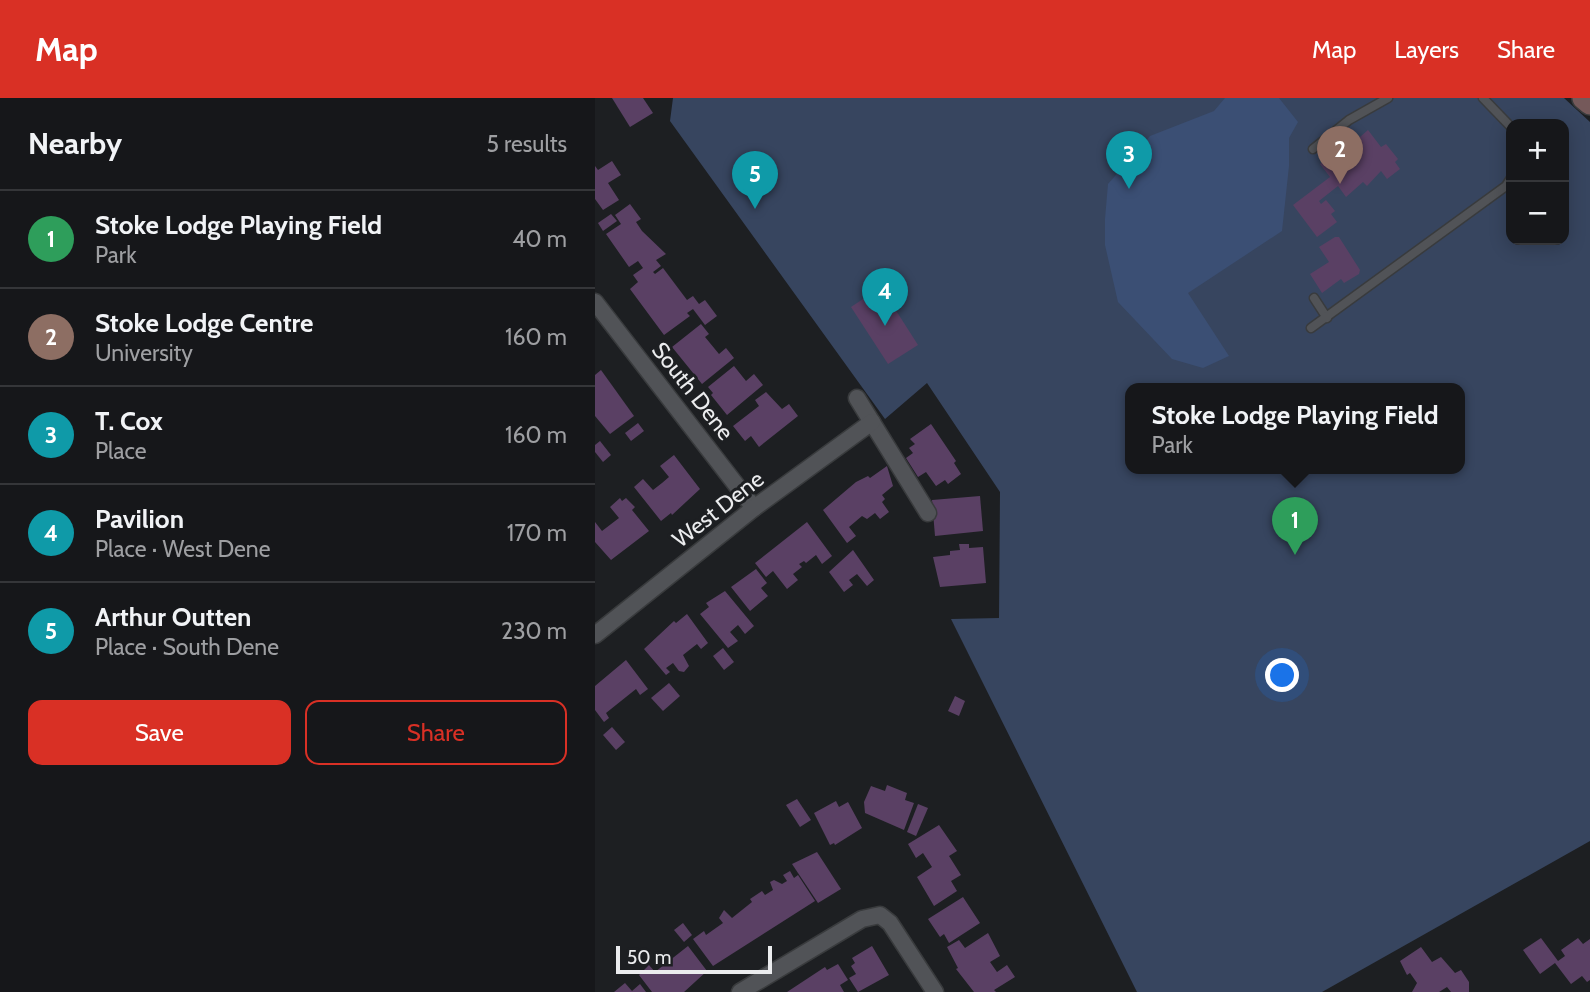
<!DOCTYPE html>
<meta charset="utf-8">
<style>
:root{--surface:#16171a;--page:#232427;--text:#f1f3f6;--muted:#9e9fa2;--line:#353639;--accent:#d93025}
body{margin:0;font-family:Cabin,sans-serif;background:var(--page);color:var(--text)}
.controls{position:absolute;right:21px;top:21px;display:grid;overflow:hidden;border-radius:14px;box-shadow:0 4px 18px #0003}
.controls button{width:63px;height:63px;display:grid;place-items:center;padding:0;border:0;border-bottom:2px solid var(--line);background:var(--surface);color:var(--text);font:35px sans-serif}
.scale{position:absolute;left:21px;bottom:18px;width:156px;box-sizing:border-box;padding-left:7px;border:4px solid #ebecee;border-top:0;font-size:19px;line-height:24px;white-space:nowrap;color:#ebecee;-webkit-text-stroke:5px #1d1f22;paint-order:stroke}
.you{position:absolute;left:688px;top:578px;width:24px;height:24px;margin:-18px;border:5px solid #fff;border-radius:50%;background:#1a73e8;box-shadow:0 0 0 10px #1a73e833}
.badge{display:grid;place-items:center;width:46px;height:46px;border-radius:50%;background:var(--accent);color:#fff;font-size:23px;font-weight:700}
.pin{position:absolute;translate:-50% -58px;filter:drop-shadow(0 2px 4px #0008)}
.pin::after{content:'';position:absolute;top:37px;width:24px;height:21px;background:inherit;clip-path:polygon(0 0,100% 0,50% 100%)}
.popup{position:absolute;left:530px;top:285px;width:340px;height:91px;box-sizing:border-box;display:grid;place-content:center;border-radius:14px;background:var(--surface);filter:drop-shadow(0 2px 5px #0005);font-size:23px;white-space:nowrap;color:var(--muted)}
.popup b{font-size:26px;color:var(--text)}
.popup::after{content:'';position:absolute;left:50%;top:100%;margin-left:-14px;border:14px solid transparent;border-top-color:var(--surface)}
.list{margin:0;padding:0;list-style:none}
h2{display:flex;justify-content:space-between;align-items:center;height:91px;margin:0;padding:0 28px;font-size:30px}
h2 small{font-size:23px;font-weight:400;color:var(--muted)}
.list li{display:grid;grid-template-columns:46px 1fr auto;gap:21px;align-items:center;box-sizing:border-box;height:98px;padding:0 28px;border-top:2px solid var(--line)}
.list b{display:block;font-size:26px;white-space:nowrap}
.list p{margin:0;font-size:23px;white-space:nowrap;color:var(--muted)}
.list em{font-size:23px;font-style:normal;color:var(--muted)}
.actions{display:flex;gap:14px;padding:21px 28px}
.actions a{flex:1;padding:16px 0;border:2px solid var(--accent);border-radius:14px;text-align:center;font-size:24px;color:var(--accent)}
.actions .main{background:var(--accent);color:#fff}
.map{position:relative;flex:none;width:995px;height:894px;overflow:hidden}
header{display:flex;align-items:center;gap:42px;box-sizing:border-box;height:98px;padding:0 35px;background:var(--accent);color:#fff}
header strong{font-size:33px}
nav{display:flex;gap:38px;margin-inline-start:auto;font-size:24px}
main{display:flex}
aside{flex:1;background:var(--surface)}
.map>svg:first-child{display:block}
</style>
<header>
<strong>Map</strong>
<nav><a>Map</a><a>Layers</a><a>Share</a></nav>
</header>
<main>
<aside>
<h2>Nearby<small>5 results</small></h2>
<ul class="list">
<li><span class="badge" style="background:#2e9e5b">1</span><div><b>Stoke Lodge Playing Field</b><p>Park</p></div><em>40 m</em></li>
<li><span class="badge" style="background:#8d6e63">2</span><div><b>Stoke Lodge Centre</b><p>University</p></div><em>160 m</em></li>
<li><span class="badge" style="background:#0f9aa8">3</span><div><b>T. Cox</b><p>Place</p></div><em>160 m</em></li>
<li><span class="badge" style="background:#0f9aa8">4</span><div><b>Pavilion</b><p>Place · West Dene</p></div><em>170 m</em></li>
<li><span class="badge" style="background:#0f9aa8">5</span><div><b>Arthur Outten</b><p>Place · South Dene</p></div><em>230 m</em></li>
</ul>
<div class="actions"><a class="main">Save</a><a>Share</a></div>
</aside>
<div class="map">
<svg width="995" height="894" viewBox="0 0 995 894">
<rect width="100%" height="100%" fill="#1d1f22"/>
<!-- green -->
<path fill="#37455f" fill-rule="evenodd" d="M78 0H969L995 24V743L727 894H542L356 521 404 520 405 394 332 285 290 321 75 23ZM916 26H969V142H916ZM536 291H864V371H536Z"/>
<!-- forest -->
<path fill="#3b4f74" d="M630 0H684L703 24 694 40V68L687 133 593 195 634 258 608 270 577 261 523 204 510 147V121L513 86 555 38 619 13Z"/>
<!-- building -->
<g fill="#5a4064">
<path d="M17 0H48L58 15 35 29Z"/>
<path d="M773 32 786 49 791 46 803 61 800 64 805 71 792 81 786 73 772 88 768 84 751 99 743 88 724 103 726 106 731 102 740 113 736 116 742 124 722 139 698 107 735 79 725 66 739 55 742 59Z"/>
<path d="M17 63 26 77 13 85 24 102 8 112 0 101V68L3 72Z"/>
<path d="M35 106 46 121 41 124 47 133 71 156 61 162 66 168 58 174 60 176 68 170 92 202 98 198 104 206 110 202 122 218 110 227 98 211 92 215 95 218 69 237 35 191 43 184 38 177 48 170 43 163 34 169 11 136 26 126 20 117Z"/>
<path d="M16 116 22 123 8 133 3 125Z"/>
<path d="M740 139H744L765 172 764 176 749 185 746 181 727 195 715 176 734 164 724 149Z"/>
<path d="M286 189 323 247 293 266 256 209Z"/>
<path d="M106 226 114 236 110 239 124 256 131 250 139 260 107 286 77 249Z"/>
<path d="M139 268 151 283 159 276 168 287 132 317 116 297 118 295 113 289Z"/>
<path d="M6 272 39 318 15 336 0 318V277Z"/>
<path d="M171 294 187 311 194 306 203 318 164 349 156 338 150 343 138 328 164 308 160 302Z"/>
<path d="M43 325 49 333 36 343 30 335Z"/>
<path d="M336 326 361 363 359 365 366 376 353 386 350 382 341 388 331 374 323 379 311 360 318 355 314 350 320 346 315 341Z"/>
<path d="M5 343 16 357 8 364 0 354V347Z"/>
<path d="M79 357 105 391 77 417 76 415 66 423 39 389 48 381 58 392 67 385 74 379 65 368Z"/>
<path d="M292 368 298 388 287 397 290 401 287 404 294 414 285 421 280 415 272 421 267 418 254 429 261 438 252 445 228 412 261 384 273 378 275 380Z"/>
<path d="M385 398 388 433 340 438 337 402Z"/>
<path d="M25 400 27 403 31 400 40 409 37 412 54 433 16 462 0 444V424L7 433 24 420 15 409Z"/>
<path d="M212 424 237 458 227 466 221 457 211 465 209 463 204 466 207 469 198 476 203 482 192 491 178 473 171 479 160 465Z"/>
<path d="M364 446H374V450L388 449 391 485 345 489 338 459 355 457V453L365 452Z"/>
<path d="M258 452 279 482 272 488 262 476 254 482 258 487 249 494 234 474Z"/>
<path d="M161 471 172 485 166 490 173 498 155 513 136 489Z"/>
<path d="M130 493 159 528 150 536 143 527 135 534 143 543 133 550 105 516 114 509 111 505Z"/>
<path d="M92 516 113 545 106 551 102 546 88 557 94 568 89 574 84 573 78 565 71 570 75 574 71 577 49 551 79 523 81 525Z"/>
<path d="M128 550 139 564 129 572 118 558Z"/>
<path d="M31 562 53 591 45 597 41 591 11 615 14 620 9 624 0 612V588Z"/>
<path d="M74 585 85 598 68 613 56 600Z"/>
<path d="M360 598 370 603 364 618 353 613Z"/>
<path d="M17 629 30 644 21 652 8 637Z"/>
<path d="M292 687 312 695 310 702 319 705 309 732 270 715 269 704 276 688 290 693Z"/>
<path d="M202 701 216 722 205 729 191 707Z"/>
<path d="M241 703 244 709 253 704 267 730 240 747 239 745 235 747 219 715Z"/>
<path d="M323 706 333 710 321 738 312 734Z"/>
<path d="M344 727 362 753 354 758 366 777 356 783 362 793 339 808 322 779 337 769 328 755 321 760 313 746Z"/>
<path d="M222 754 246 791 223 805 197 766Z"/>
<path d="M195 773 199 780 203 777 220 803 118 868 98 841 109 833 111 837 128 825 124 820 129 812 137 820 157 804 155 801 167 793 170 797 178 792 175 784 179 782 187 786 192 783 188 777Z"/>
<path d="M368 799 385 825 354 845 349 836 345 839 333 821Z"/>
<path d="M88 825 97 837 89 844 79 832Z"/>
<path d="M393 835 405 858 395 864 402 874 412 867 420 879 399 892 401 894H379L361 871 363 870 352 849 364 842 370 850Z"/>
<path d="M946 840 963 863 970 858 966 852 983 840 988 846 995 841V882L992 884 987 878 976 886 960 865 945 876 928 852Z"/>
<path d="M93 848 112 873 89 894H57L44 877 54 867 60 874Z"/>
<path d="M277 848 294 877 263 894 254 880 261 876 256 868 260 865 257 860Z"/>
<path d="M826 849 837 864 846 859 860 875 866 872 874 884V894H856L852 889 844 894H817L822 885 815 875 812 877 805 863Z"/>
<path d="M243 866 253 882 245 887 249 894H192L230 869 232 872Z"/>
<path d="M30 885 37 893 45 886 51 894H19Z"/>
</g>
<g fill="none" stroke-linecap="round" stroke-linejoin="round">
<defs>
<g id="lane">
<path d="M888 0 916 29"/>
<path d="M718 51 754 22 793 0"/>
<path d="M719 200 732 220"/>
<path d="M716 230 911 88 916 80"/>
</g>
<g id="street">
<path d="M0 204 159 410"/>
<path d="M262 300 333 415"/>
<path d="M0 537 159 410 277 324"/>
<path d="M145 894 267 821 285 817 295 825 340 894"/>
</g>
<path id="secondary" d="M989 0 995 5"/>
</defs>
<!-- lane casing -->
<use href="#lane" stroke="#393b3d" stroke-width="11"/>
<!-- street casing -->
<use href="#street" stroke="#393b3d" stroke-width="19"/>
<!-- secondary casing -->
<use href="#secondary" stroke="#393b3d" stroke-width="26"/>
<!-- lane -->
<use href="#lane" stroke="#515357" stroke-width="8"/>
<!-- street -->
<use href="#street" stroke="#515357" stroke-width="16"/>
<!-- secondary -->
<use href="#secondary" stroke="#75595a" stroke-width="23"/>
</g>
<g text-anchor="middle" stroke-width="6" stroke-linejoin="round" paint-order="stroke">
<!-- street labels -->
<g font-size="23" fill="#ebecee" stroke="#1d1f22">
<text transform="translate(98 293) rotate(52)" y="8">South Dene</text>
<text transform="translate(123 411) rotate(-38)" y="8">West Dene</text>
</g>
</g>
</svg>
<div class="controls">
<button>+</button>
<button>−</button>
</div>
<div class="scale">50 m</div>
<div class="you"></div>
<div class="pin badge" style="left:700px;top:457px;background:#2e9e5b">1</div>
<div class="popup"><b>Stoke Lodge Playing Field</b>Park</div>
<div class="pin badge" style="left:745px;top:86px;background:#8d6e63">2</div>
<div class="pin badge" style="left:534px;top:91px;background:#0f9aa8">3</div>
<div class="pin badge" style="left:290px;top:228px;background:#0f9aa8">4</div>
<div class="pin badge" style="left:160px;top:111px;background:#0f9aa8">5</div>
</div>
</main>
